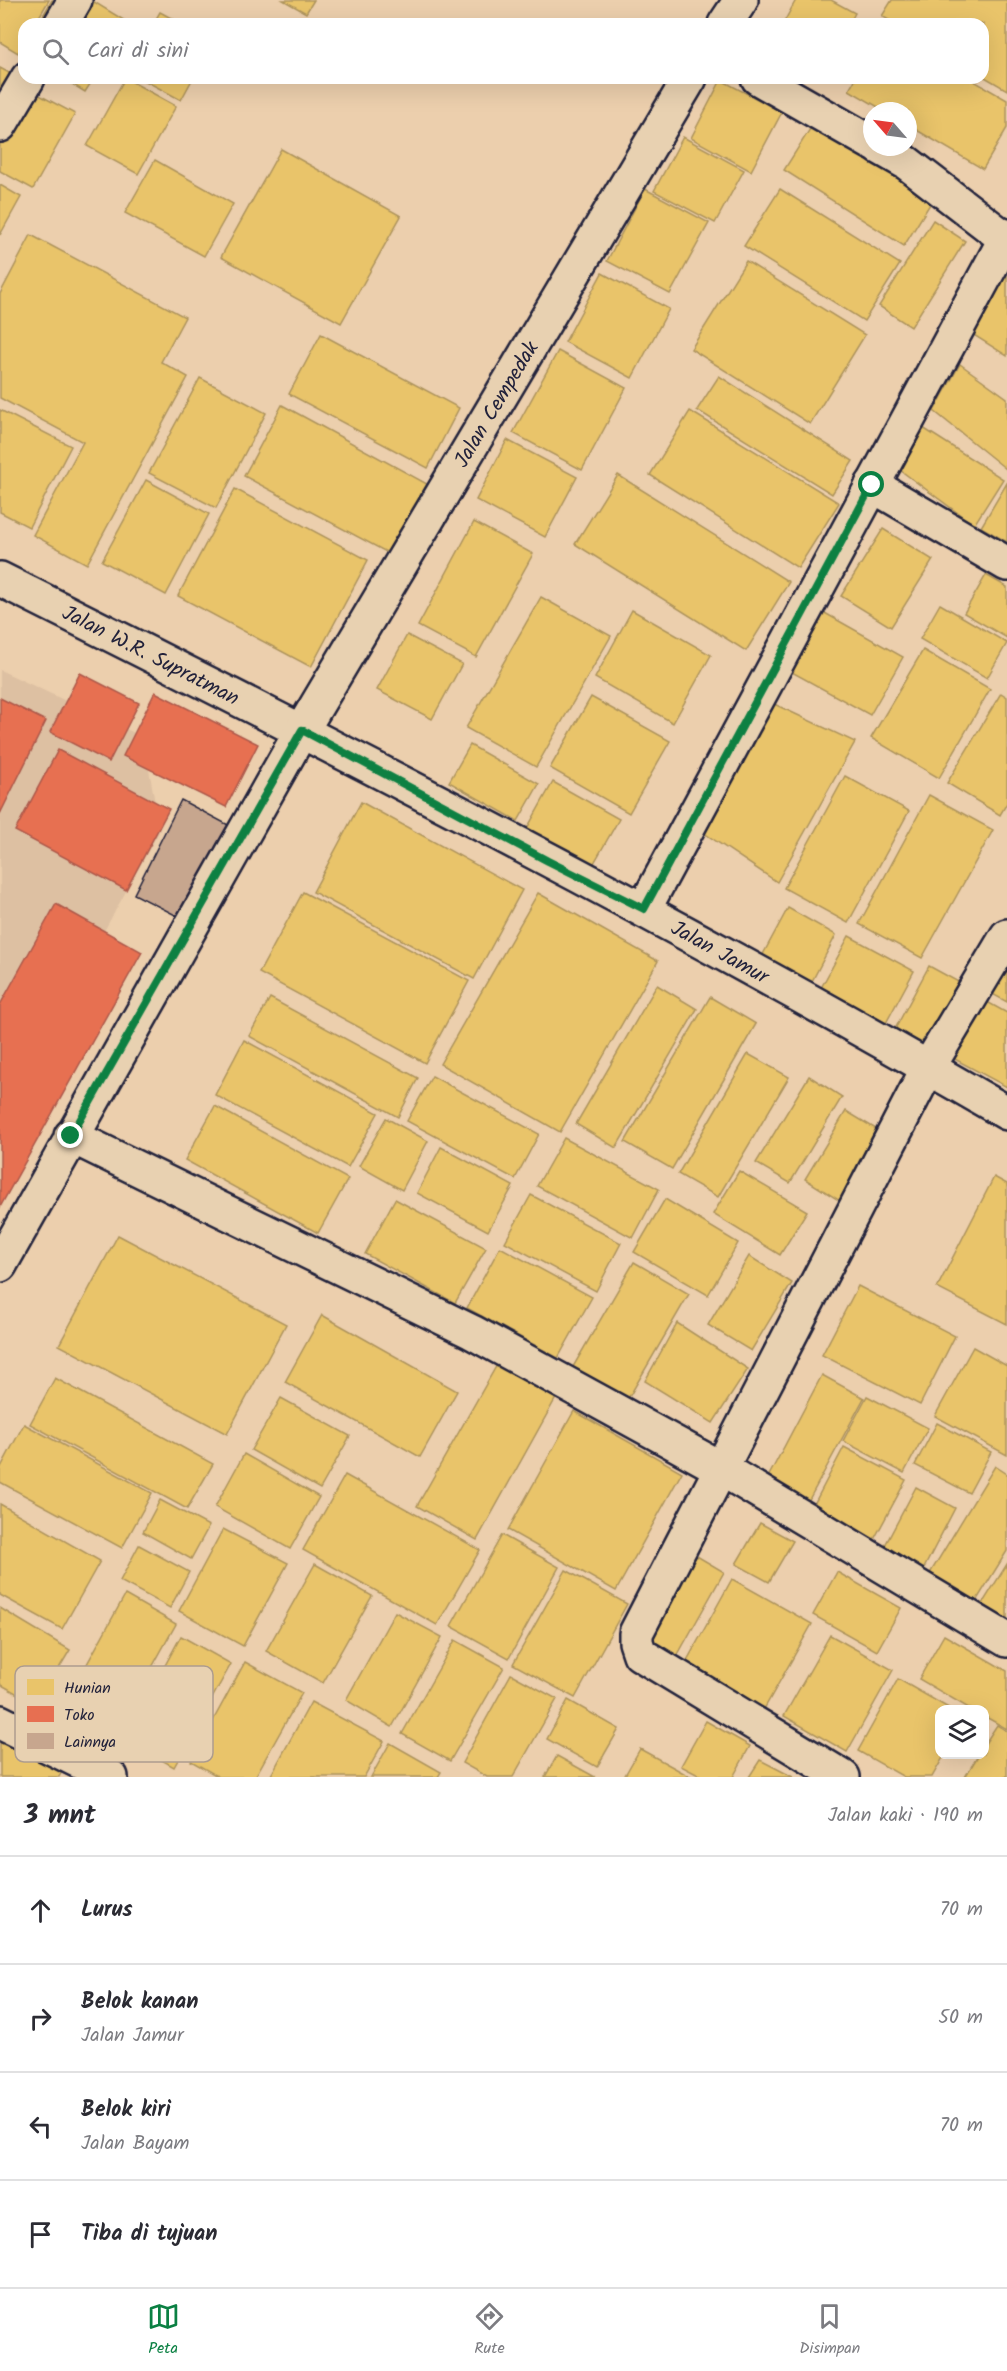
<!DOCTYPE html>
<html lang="id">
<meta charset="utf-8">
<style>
:root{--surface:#fff;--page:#f7f7f7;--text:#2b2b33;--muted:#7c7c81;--line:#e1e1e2;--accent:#0b8043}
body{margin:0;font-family:Kalam,sans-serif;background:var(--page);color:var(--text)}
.controls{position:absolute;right:18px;bottom:18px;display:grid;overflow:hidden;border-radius:12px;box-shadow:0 6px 24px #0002}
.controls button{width:54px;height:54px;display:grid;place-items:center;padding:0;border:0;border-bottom:2px solid var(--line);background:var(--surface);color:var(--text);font:30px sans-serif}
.compass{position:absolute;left:863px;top:102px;width:54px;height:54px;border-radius:50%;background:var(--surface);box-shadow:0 6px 24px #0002;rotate:298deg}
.stop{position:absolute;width:18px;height:18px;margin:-14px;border:4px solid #0b8043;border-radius:50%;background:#fff}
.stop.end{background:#0b8043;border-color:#fff;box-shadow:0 2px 6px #0008}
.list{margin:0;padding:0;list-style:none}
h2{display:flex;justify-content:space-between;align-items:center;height:78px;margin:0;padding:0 24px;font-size:26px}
h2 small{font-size:20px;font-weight:400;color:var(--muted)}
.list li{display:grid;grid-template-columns:39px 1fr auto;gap:18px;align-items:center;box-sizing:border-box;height:108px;padding:0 24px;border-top:2px solid var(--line)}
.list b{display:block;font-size:22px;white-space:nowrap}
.list p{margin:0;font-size:20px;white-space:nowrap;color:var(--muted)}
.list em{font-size:20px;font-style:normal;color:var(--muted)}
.icon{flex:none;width:33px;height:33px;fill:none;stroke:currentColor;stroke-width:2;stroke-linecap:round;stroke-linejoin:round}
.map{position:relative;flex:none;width:1007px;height:1777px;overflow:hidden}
.search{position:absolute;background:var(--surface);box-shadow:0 6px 24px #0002;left:18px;right:18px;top:18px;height:66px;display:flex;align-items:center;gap:15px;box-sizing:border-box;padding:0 21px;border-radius:18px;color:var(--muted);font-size:22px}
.sheet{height:510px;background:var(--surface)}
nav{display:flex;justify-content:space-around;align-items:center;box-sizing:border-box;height:84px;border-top:2px solid var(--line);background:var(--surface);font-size:16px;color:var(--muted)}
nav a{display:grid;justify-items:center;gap:3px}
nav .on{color:var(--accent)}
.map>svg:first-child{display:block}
</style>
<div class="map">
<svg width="1007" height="1777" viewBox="0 0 1007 1777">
<rect width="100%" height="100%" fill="#eccfad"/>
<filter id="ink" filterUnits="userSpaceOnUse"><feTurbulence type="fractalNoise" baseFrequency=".0167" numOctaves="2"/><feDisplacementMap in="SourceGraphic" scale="12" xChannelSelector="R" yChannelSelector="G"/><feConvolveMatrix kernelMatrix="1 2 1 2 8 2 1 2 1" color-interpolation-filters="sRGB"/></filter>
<g filter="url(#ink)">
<!-- built -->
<path fill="#ddc0a2" d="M0 670 143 737 160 830 0 1119Z"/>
<!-- homes -->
<g fill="#e9c46a" stroke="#ad935c" stroke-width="1.5">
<path d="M0 0H49L35 24H24V43L18 53 0 42Z"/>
<path d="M52 0H91L127 22 126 24H38Z"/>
<path d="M283 0H314L306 13Z"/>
<path d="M796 0H831L855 13 849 24H783Z"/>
<path d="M892 0H1007V90L983 76V24H895L882 16Z"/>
<path d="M160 12 182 24H153Z"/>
<path d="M0 68 15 76 0 102Z"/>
<path d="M62 78H94L85 92Z"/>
<path d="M125 78 176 106 138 174 87 146Z"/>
<path d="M140 78H193L181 100Z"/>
<path d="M856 78H969L1007 100V128L983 169 908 125V111H885L849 90Z"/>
<path d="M721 80 782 112 751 171 691 138Z"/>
<path d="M17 83 75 114 33 189 0 171V114Z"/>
<path d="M815 121 935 196 904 246 784 170Z"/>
<path d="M683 137 744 170 715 223 654 191Z"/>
<path d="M281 149 401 216 341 323 221 257Z"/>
<path d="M155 160 233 204 204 256 125 213Z"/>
<path d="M0 185 21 197 0 235Z"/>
<path d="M645 189 709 223 670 294 607 261Z"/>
<path d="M780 189 900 264 864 321 744 246Z"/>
<path d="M933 220 965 241 911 327 879 306Z"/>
<path d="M31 235 185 317 161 362 188 377 87 564 33 535 83 442 0 398V294Z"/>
<path d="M746 261 865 335 810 424 691 349Z"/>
<path d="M1007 272V356L969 332Z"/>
<path d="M602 273 669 309 632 378 565 342Z"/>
<path d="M321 334 459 408 428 468 289 394Z"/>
<path d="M558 351 626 388 582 470 513 433Z"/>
<path d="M960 364 1007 398 1006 469 934 411Z"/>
<path d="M719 376 853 461 832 494 697 410Z"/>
<path d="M200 378 266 413 216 508 149 473Z"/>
<path d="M282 405 427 484 390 554 244 476Z"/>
<path d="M0 410 71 446 29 527 0 512Z"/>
<path d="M690 411 839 503 798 568 650 475Z"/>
<path d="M923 428 1003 479 974 525 900 470Z"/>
<path d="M507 440 577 477 545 537 476 500Z"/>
<path d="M618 475 789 582 746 651 575 544Z"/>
<path d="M146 480 209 514 166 595 102 561Z"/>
<path d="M1007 483V542L981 527Z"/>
<path d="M235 489 368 560 311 667 178 596Z"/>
<path d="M474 522 533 554 476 657 418 626Z"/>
<path d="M883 529 933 560 891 627 841 596Z"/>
<path d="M986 575 1007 587V638L964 613Z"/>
<path d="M541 597 611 636 536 767 466 728Z"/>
<path d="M940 604 1007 643 987 678 920 639Z"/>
<path d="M632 610 711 655 673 723 595 678Z"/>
<path d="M823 612 903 657 870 715 790 671Z"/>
<path d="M407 635 462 664 432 719 377 690Z"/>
<path d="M923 650 990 689 939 778 871 738Z"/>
<path d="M1001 693 1007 697V803L1000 815 947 783Z"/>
<path d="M591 697 670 741 629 813 550 768Z"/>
<path d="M772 703 855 742 777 882 701 831Z"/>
<path d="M470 745 539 784 518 821 449 782Z"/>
<path d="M845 776 909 811 848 923 784 888Z"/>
<path d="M553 782 619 819 590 870 524 834Z"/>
<path d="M929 795 993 830 922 958 859 924Z"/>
<path d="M361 802 522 890 474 979 313 892Z"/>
<path d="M303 892 469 981 425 1063 259 973Z"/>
<path d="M538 893 658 961 560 1132 440 1064Z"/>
<path d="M788 908 836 935 809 987 760 960Z"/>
<path d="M849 936 914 971 886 1023 821 988Z"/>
<path d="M1007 955V1002L987 991Z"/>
<path d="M929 966 964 985 928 1050 894 1031Z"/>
<path d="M657 985 697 1009 616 1148 576 1124Z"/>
<path d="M710 997 756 1024 672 1169 625 1142Z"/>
<path d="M270 998 418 1078 398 1117 249 1036Z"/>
<path d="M980 998 1007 1013V1087L949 1056Z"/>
<path d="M244 1040 378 1113 348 1167 215 1095Z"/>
<path d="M748 1054 789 1077 718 1197 678 1174Z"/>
<path d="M432 1076 539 1134 515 1179 407 1121Z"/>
<path d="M809 1076 842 1097 790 1183 756 1163Z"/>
<path d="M215 1106 348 1179 318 1233 185 1160Z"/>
<path d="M846 1111 881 1132 840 1201 805 1179Z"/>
<path d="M386 1118 428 1141 402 1190 359 1166Z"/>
<path d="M564 1138 659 1189 633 1238 537 1186Z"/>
<path d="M441 1147 513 1186 488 1231 417 1193Z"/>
<path d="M739 1171 807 1211 780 1255 713 1214Z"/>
<path d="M994 1177 1007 1184V1324L937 1288Z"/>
<path d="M531 1195 621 1243 596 1291 505 1242Z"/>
<path d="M395 1199 486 1248 455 1303 365 1254Z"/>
<path d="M665 1199 738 1243 708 1295 634 1252Z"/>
<path d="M118 1235 286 1324 227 1434 59 1345Z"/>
<path d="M500 1247 592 1297 558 1358 467 1308Z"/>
<path d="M749 1256 792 1283 751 1351 708 1325Z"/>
<path d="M634 1262 689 1294 625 1404 570 1372Z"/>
<path d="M858 1286 955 1336 920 1405 822 1355Z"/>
<path d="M322 1315 457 1391 420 1457 285 1382Z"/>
<path d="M677 1323 748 1369 713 1423 645 1381Z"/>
<path d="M973 1347 1007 1366V1455L935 1416Z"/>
<path d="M498 1363 557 1396 477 1540 417 1506Z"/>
<path d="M822 1375 864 1398 805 1507 764 1485Z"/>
<path d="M55 1378 213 1464 187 1509 30 1424Z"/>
<path d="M867 1396 928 1428 904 1473 843 1441Z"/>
<path d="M281 1398 350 1436 320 1489 251 1450Z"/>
<path d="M574 1411 682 1472 616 1591 508 1530Z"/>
<path d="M937 1423 991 1452 969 1493 915 1465Z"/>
<path d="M24 1424 152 1493 122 1548 0 1482V1469Z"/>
<path d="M844 1447 906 1480 871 1545 810 1512Z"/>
<path d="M244 1454 319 1497 290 1549 215 1507Z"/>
<path d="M995 1466 1007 1474V1551L975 1603 929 1575Z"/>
<path d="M345 1475 480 1550 437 1625 303 1550Z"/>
<path d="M916 1487 955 1508 922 1572 882 1551Z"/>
<path d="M160 1500 209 1526 191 1559 143 1532Z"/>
<path d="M0 1504 100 1561 62 1629 0 1595Z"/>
<path d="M760 1523 793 1541 769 1582 736 1564Z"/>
<path d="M223 1529 288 1563 243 1646 179 1611Z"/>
<path d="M502 1535 559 1567 509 1658 451 1626Z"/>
<path d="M139 1545 189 1572 170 1608 120 1581Z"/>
<path d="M690 1552 724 1572 677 1656 643 1636Z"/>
<path d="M315 1564 372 1596 323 1683 266 1651Z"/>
<path d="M1007 1564V1627L979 1609Z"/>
<path d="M566 1570 627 1604 575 1698 513 1664Z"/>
<path d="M837 1572 901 1608 877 1651 813 1615Z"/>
<path d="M732 1579 812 1624 763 1711 684 1666Z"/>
<path d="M125 1595 176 1624 116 1732 65 1704Z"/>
<path d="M0 1608 70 1650 37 1705 0 1684Z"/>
<path d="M395 1612 442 1637 392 1727 346 1700Z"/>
<path d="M830 1635 893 1670 847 1752 784 1716Z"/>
<path d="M944 1635 1007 1671V1729L984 1716V1710H972L919 1679Z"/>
<path d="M181 1636 231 1664 174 1767 125 1739Z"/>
<path d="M455 1640 504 1667 450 1761 402 1734Z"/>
<path d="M245 1662 302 1693 255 1777H219L191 1761Z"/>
<path d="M511 1674 557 1699 513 1777H487L462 1763Z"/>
<path d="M898 1679 952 1710H940V1754H945L932 1777H904L858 1751Z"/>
<path d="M568 1700 619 1729 597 1767 547 1739Z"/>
<path d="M311 1702 384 1741 364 1777H270Z"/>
<path d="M706 1721 750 1746 733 1777H702L681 1766Z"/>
<path d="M0 1724 66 1764 59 1777H0Z"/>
<path d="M997 1725 1007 1731V1777H965L979 1754H984V1745Z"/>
<path d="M390 1743 441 1772 438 1777H371Z"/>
<path d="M640 1749 691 1777H624Z"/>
<path d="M557 1756 595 1777H545Z"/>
<path d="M760 1760 793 1777H749Z"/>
</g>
<!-- shops -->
<g fill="#e76f51" stroke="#ac584a" stroke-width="1.5">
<path d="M80 673 139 703 109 762 50 732Z"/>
<path d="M155 692 258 744 226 807 123 756Z"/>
<path d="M0 698 46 721 0 814Z"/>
<path d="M58 750 169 809 126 890 15 831Z"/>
<path d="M56 904 142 952 0 1207V1005Z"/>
</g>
<!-- building -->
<path fill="#c7a68e" stroke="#22223b" stroke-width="1.5" d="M181 800 234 828 187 921 134 894Z"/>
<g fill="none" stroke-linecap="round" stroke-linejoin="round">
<defs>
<g id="minor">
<path d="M61 24 75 0"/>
<path d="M725 24 741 0"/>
<path d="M758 78 872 143"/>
<path d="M0 125 28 78"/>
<path d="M879 147 907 163 1007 240"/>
<path d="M872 485 1007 564"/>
<path d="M0 579C340 749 678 922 1007 1113"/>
<path d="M644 909 1007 236"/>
<path d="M71 1136 472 1332 720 1468 1007 1640"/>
<path d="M0 1265 302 730 690 78"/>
<path d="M0 1722 111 1777"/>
<path d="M843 1777 640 1654 636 1642V1633L928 1068 1007 936"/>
</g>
</defs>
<!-- minor casing -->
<use href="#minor" stroke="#22223b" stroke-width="38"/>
<!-- minor -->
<use href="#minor" stroke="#e8d1b1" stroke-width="33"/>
</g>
</g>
<g fill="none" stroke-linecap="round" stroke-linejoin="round" filter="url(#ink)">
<!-- route -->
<path stroke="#0b8043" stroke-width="8" d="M71 1136 302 730 548 861 644 909 872 485"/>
</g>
<g text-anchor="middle" stroke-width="6" stroke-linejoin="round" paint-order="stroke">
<!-- street labels -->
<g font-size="21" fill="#22223b" stroke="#e8d1b1">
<text transform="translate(496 404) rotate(-59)" y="7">Jalan Cempedak</text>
<text transform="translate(151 655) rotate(27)" y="7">Jalan W.R. Supratman</text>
<text transform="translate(720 952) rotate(29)" y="7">Jalan Jamur</text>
</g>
</g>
<!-- legend -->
<rect x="15" y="1666" width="198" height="96" rx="9" fill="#e8d1b1" stroke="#ad9c8e" stroke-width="1.5"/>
<rect x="27" y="1679" width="27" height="16" fill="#e9c46a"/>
<rect x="27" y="1706" width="27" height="16" fill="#e76f51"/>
<rect x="27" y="1733" width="27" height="16" fill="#c7a68e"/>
<g font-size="16" fill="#22223b">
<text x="64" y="1693">Hunian</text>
<text x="64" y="1720">Toko</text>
<text x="64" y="1747">Lainnya</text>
</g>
</svg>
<div class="controls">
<button><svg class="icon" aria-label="layers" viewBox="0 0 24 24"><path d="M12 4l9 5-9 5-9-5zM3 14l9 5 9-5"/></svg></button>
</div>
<svg class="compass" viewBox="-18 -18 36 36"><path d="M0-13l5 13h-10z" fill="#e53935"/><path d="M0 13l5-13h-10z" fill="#7c7c81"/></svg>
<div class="stop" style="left:872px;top:485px"></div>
<div class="stop end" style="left:71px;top:1136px"></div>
<div class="search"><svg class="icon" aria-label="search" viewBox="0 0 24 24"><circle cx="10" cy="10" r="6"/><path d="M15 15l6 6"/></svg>Cari di sini</div>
</div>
<section class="sheet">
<h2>3 mnt<small>Jalan kaki · 190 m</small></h2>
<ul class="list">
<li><svg class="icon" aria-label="ahead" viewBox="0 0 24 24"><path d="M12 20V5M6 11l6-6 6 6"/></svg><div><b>Lurus</b></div><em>70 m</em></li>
<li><svg class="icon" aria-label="right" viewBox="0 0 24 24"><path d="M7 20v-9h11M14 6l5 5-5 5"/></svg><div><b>Belok kanan</b><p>Jalan Jamur</p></div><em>50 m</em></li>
<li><svg class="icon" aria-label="left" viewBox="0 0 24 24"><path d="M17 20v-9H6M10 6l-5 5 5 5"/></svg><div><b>Belok kiri</b><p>Jalan Bayam</p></div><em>70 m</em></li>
<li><svg class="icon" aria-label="arrive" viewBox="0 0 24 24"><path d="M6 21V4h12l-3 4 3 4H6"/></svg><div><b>Tiba di tujuan</b></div></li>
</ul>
</section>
<nav>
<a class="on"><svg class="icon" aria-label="map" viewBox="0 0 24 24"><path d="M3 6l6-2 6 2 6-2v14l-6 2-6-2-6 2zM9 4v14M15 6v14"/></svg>Peta</a>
<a><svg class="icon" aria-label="directions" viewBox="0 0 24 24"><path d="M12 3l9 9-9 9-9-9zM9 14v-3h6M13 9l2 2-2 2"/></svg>Rute</a>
<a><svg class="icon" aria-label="saved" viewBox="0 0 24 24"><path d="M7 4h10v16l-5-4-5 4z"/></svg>Disimpan</a>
</nav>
